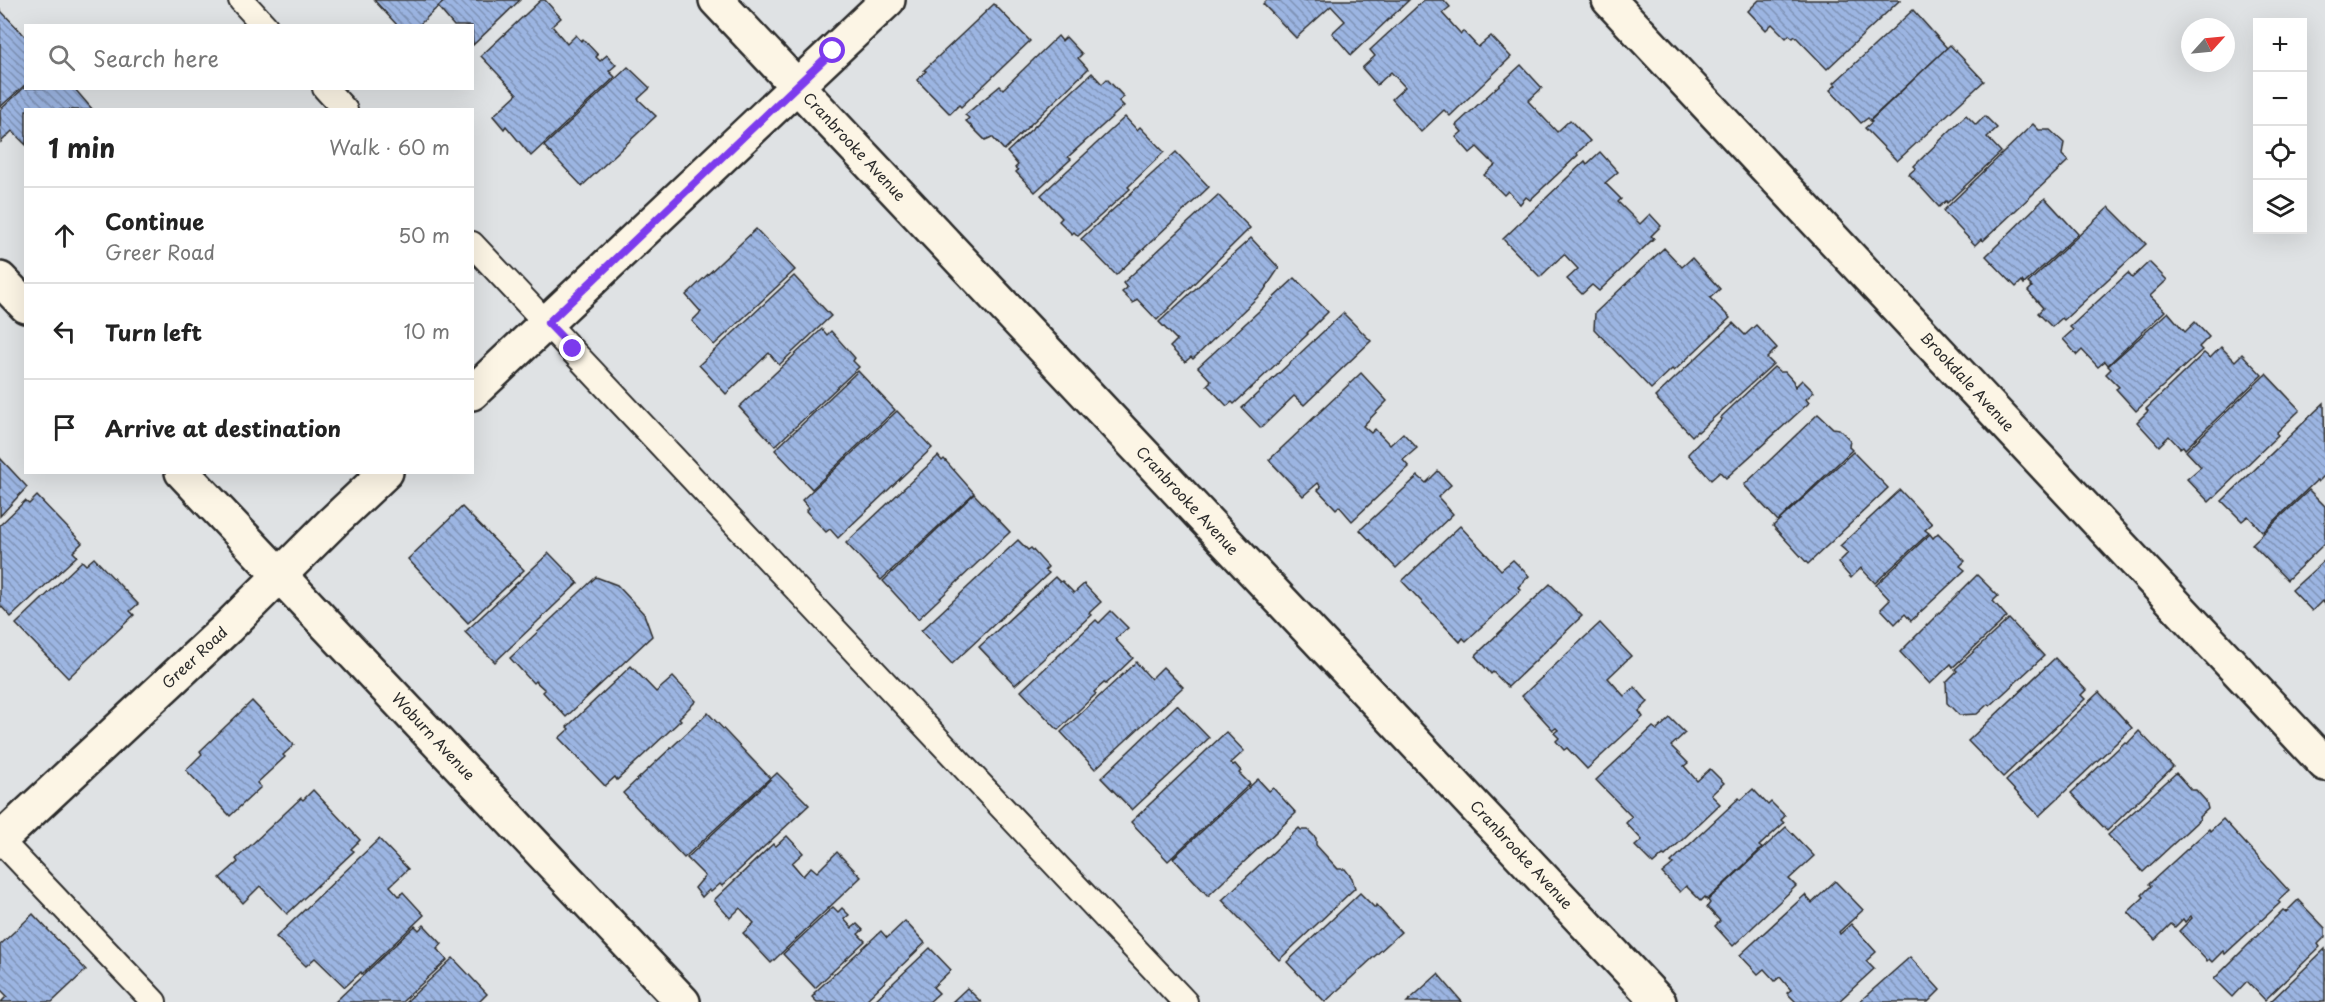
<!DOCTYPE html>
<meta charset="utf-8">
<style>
:root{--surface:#fff;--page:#f6f6f6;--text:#222;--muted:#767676;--line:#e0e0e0}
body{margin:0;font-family:"Playpen Sans",sans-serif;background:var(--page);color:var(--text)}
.controls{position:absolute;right:18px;top:18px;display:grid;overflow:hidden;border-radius:0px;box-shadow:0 6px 24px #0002}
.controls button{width:54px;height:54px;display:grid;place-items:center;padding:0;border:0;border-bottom:2px solid var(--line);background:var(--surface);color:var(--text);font:30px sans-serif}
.compass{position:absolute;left:2181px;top:18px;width:54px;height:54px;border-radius:50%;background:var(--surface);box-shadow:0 6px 24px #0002;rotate:63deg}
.stop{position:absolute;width:18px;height:18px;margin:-14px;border:4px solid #7c3aed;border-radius:50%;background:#fff}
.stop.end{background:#7c3aed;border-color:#fff;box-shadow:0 2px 6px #0008}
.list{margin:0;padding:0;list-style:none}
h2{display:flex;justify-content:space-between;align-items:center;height:78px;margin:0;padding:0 24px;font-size:26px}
h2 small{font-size:20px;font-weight:400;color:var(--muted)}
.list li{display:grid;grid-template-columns:39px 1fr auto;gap:18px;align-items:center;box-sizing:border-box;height:96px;padding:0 24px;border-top:2px solid var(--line)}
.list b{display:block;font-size:22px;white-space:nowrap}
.list p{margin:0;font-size:20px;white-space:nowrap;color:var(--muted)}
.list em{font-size:20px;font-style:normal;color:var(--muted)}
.icon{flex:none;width:33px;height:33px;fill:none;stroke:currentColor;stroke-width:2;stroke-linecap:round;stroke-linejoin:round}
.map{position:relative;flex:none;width:2325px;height:1002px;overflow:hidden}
.search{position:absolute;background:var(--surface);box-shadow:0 6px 24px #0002;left:24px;top:24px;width:450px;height:66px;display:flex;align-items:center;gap:15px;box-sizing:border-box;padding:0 21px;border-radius:0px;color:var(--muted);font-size:22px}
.panel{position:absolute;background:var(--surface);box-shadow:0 6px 24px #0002;left:24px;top:108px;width:450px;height:366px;border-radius:0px}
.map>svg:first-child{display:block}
</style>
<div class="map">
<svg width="2325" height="1002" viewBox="0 0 2325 1002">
<defs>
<pattern id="building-back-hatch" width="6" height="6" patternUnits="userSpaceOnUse" patternTransform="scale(1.5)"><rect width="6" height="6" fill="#9cb5e2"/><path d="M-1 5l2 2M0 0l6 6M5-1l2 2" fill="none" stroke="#7f93b7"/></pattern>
</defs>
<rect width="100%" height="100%" fill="#dfe2e4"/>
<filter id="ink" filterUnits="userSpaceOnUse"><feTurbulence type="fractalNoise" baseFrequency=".0167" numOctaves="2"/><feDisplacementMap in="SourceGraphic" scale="12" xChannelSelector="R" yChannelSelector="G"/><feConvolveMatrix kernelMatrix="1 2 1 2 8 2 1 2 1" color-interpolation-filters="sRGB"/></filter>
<g filter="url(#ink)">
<!-- building -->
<g fill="url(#building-back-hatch)" stroke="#2b2b2b" stroke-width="1.5">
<path d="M374 0H445L418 26H398Z"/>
<path d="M446 0H520L473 45 472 26H454L438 7Z"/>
<path d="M541 0H545L561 18 552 26 567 44 576 35 581 41 583 39 598 55 596 57 600 61 607 55 616 65 609 71 615 77 531 156 506 126 504 129 493 116 517 94 481 56Z"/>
<path d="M1267 0H1409L1351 55 1332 33 1345 21 1331 6 1296 38 1263 4Z"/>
<path d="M1424 0H1444L1450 7 1442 13 1461 34 1463 31 1478 47 1491 36 1511 57 1450 116 1444 110 1421 132 1392 99 1405 87 1391 72 1377 85 1362 68 1375 56 1370 50Z"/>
<path d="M1759 0H1900L1827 69 1795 36 1793 38 1789 35 1786 38 1772 24 1766 30 1748 11Z"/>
<path d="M994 4 1030 41 961 107 959 105 950 114 917 80 926 71 924 70Z"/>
<path d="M0 10 26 37V84L0 107Z"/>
<path d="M1913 10 1947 48 1870 120 1868 118 1861 123 1830 90 1836 85 1834 83Z"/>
<path d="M1058 36 1062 41 1066 37 1082 54 1078 58 1088 69 1004 150 992 137 985 140 966 121 969 118 965 115 1000 86 1003 89Z"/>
<path d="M1950 45 1984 81 1897 161 1865 128 1872 122 1870 121Z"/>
<path d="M1521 65 1542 88 1528 101 1557 132 1570 120 1590 141 1577 153 1578 155 1530 200 1526 197 1520 204 1508 191 1504 195 1484 175 1495 165 1477 147 1470 153 1456 137 1462 132 1456 125Z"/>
<path d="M628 67 650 88 638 99 656 116 582 186 544 146Z"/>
<path d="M1092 73 1102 84 1107 79 1124 97 1119 101 1124 106 1068 157 1071 159 1035 192 1016 172 1018 170 1015 168 1018 165 1007 152Z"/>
<path d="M26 86V88H74L93 110H26V145L12 131 1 142 0 110Z"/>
<path d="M1966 115 1976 125 1985 116 1997 128 1987 137 2001 152 1947 203 1946 201 1939 207 1909 174 1916 168 1914 166Z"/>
<path d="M1125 117 1137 130 1140 127 1164 152 1128 187 1130 189 1078 236 1074 232 1072 234 1059 221 1062 218 1041 195Z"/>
<path d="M2033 124 2039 130H2050L2064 143 2062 155 2068 161 1983 241 1981 239 1975 245 1943 211Z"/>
<path d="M1176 152 1209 187 1116 275 1081 239Z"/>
<path d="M1600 152 1618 172 1605 183 1621 199 1618 202 1640 224 1650 214 1661 226 1651 236 1654 238 1599 291 1592 285 1582 294 1567 279 1578 269 1564 254 1540 277 1503 239 1585 161 1587 164Z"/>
<path d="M1218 195 1250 228 1157 320 1137 299 1133 303 1122 292 1127 288 1123 283Z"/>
<path d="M2045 198 2078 234 2024 284 2022 281 2016 287 1986 256Z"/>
<path d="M2109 207 2146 244 2064 320 2062 318 2052 327 2038 313 2043 308 2028 291 2032 287 2028 283Z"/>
<path d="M756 229 795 270 714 345 692 321 701 312 686 295Z"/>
<path d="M1251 238 1279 268 1263 292 1193 359 1191 357 1185 362 1170 347 1177 340 1159 322Z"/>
<path d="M1664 248 1682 267 1692 258 1720 289 1710 298 1730 318 1674 371 1672 369 1651 389 1594 329 1595 313Z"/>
<path d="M2149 262 2167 280 2150 296 2165 311 2108 365 2105 361 2098 367 2082 350 2077 355 2063 339 2073 330 2070 327 2128 273 2132 278Z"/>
<path d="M794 276 831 316 779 365 769 353 726 394 699 365Z"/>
<path d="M1295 278 1328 312 1307 333 1308 334 1234 404 1232 402 1227 406 1207 385 1211 381 1198 367Z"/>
<path d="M2168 312 2185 332 2195 322 2209 337 2199 347 2202 350 2136 411 2116 389 2119 387 2106 374 2111 369 2108 366Z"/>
<path d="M1343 313 1371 341 1304 405 1294 396 1261 428 1242 408Z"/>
<path d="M1733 323 1745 335 1756 325 1777 348 1767 358 1773 364 1698 432 1697 431 1692 436 1655 397Z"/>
<path d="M822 329 827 335 831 331 855 358 853 361 859 367 775 446 739 407Z"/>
<path d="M2221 347 2235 361 2242 354 2262 375 2185 449 2183 446 2180 448 2169 436 2159 446 2137 422 2148 411 2146 409 2204 353 2210 358Z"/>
<path d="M1774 367 1780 372H1785L1793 381 1795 387 1802 380 1814 392 1806 399 1809 403 1726 478 1720 472 1711 480 1688 454 1722 419 1720 418Z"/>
<path d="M858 371 895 410 812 489 775 450Z"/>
<path d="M1361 373 1387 401 1363 426 1371 433 1375 429 1390 445 1403 433 1417 448 1403 460 1409 467 1352 521 1339 506 1336 509 1318 490 1321 487 1318 483 1303 496 1269 460Z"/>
<path d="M2266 374 2300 410 2276 433 2278 435 2209 502 2187 479 2201 467 2186 451Z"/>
<path d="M2324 403 2325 475 2318 482 2317 480 2263 532 2248 516 2242 521 2222 501Z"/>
<path d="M897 411 932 448 838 538 830 529 826 532 806 511 809 508 802 500Z"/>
<path d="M1818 414 1833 428 1839 429 1850 440 1849 447 1852 450 1778 521 1744 485Z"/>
<path d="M1853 452 1888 488 1808 564 1773 526Z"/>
<path d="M938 456 942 461 944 459 974 493 881 580 846 543Z"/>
<path d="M0 458 27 487 0 516Z"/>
<path d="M1438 471 1451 485 1438 497 1453 514 1396 568 1360 530 1418 476 1426 483Z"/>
<path d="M1900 490 1932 524 1925 530 1929 533 1875 583 1861 568 1851 578 1838 563 1848 553 1840 546Z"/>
<path d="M2309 490 2325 506V543L2287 580 2252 544Z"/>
<path d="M974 494 1010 532 918 619 883 581Z"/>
<path d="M37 496 82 543 73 552 77 556 11 617 0 605V525L25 501 29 504Z"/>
<path d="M462 507 524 570 468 623 408 559Z"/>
<path d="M1460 526 1501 570 1513 560 1529 576 1518 587 1521 590 1466 641 1463 638 1460 642 1402 581Z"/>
<path d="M1938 533 1965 561 1960 566 1965 570 1911 621 1905 614 1895 624 1881 609 1890 600 1876 585 1930 534 1933 538Z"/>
<path d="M1018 540 1028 550 1031 548 1048 567 1045 570 1049 573 952 664 921 631Z"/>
<path d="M549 553 578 583 495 662 465 632Z"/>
<path d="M94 558 138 604 130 611 134 615 68 678 16 624 82 561 86 565Z"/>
<path d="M2325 560V604L2322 601 2312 611 2292 590Z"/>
<path d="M1977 575 1998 596 1993 601 2007 617 1953 667 1951 664 1930 684 1900 652Z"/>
<path d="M596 577 617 585 644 614 652 636 566 717 543 692 545 690 535 681 533 683 510 658Z"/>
<path d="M1055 577 1060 582 1062 581 1074 593 1084 584 1101 602 1089 613 1091 615 1015 685 979 647Z"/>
<path d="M1550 584 1582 616 1508 687 1493 672 1491 674 1476 657 1477 654Z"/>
<path d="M1111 611 1128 628 1115 639 1133 658 1106 684 1104 683 1094 692 1096 694 1058 730 1021 691 1096 620 1099 623Z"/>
<path d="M2009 619 2044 656 1990 706 1988 704 1977 714 1959 715 1947 703 1946 682 1957 671 1955 669Z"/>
<path d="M1600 623 1631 656 1608 678 1624 696 1635 687 1648 702 1639 711 1643 717 1587 769 1567 748 1564 750 1556 741 1559 738 1554 733 1558 730 1556 728 1553 730 1522 696Z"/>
<path d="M2055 658 2086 690 2081 695 2085 699 2003 777 1968 741Z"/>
<path d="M1136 662 1151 679 1163 667 1183 687 1095 769 1061 732Z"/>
<path d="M631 666 656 692 673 677 696 701 679 718 681 720 617 780 615 777 605 786 559 738 569 729 567 727Z"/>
<path d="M2099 692 2132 728 2039 816 2006 781Z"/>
<path d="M252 701 294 745 283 755 285 757 257 783 261 787 230 816 186 770 202 754 200 751Z"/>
<path d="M1177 705 1209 738 1132 810 1101 778Z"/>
<path d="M708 713 770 778 684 858 623 793Z"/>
<path d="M1670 718 1685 733 1671 746 1688 763 1684 766 1697 781 1710 769 1724 783 1711 795 1720 804 1665 856 1663 855 1653 864 1635 846 1642 840 1626 823 1632 817 1596 780 1653 727 1657 730Z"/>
<path d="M2139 731 2173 767 2107 831 2071 793 2125 742 2127 744Z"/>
<path d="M1226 732 1244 751 1231 763 1233 765 1235 764 1241 771 1239 773 1250 784 1168 861 1131 822Z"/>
<path d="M777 773 809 805 722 886 720 884 711 892 709 890 702 897 695 888 705 876 687 858Z"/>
<path d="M2176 773 2191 790H2196L2206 801 2208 809 2199 817 2200 819 2143 872 2108 835Z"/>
<path d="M1258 779 1269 791 1273 788 1296 813 1208 896 1173 858Z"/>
<path d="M1753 789 1768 805 1771 802 1785 816 1781 820 1784 823 1759 846 1762 848 1707 900 1705 897 1701 901 1686 886 1680 892 1662 873 1673 864 1671 862 1739 798 1741 800Z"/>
<path d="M313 790 360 840 351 849 354 851 287 914 260 886 243 903 220 878 238 862 236 859 301 798 303 800Z"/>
<path d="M2223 819 2289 891 2278 901 2280 903 2225 954 2223 951 2212 962 2209 959 2207 961 2179 931 2192 918 2191 916 2185 922 2183 919 2175 927 2171 924 2155 940 2128 912 2144 897 2142 895 2151 886 2149 884 2209 829 2210 831Z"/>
<path d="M1786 827 1814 856 1789 879 1796 886 1733 946 1715 926 1720 921 1707 907 1710 903 1708 900Z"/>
<path d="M1299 828 1301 830H1308L1316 838V845L1338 869H1345L1352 878 1355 888 1279 960 1222 900Z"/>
<path d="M787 836 803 853 792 863 803 876 811 867 817 872 837 852 861 877 771 963 743 933 754 923 740 908 730 918 714 900 773 844 776 846Z"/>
<path d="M379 839 408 869 390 886 399 896 403 892 424 915 362 974 361 972 345 987 315 958 306 966 276 937Z"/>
<path d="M1835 881 1863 910 1839 932 1840 934 1851 924 1876 952 1866 961 1874 969 1838 1002H1796L1787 993 1791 990 1780 977 1775 981 1764 969 1758 974 1740 955 1805 895 1812 903Z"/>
<path d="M1360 893 1375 908 1376 905 1401 932 1325 1002 1287 962Z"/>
<path d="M2298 900 2325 928V937L2318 944 2320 947 2265 1000 2247 981 2232 997 2214 979 2283 910 2286 912Z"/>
<path d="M833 907 838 912 842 908 849 915 844 919 852 928 857 924 863 930 858 934 865 941 815 988 783 954Z"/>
<path d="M33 914 86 970 52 1002H1L7 996 0 989V945Z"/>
<path d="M905 921 925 943 864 1002H817L812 997 815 994 814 993 881 931 887 938Z"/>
<path d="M424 925 442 944 437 949 447 960 402 1002H335L415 926 419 930Z"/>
<path d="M930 948 951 970 933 987 939 993 929 1002H873Z"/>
<path d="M2325 949V1002H2270Z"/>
<path d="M1910 957 1940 990 1928 1002H1859Z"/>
<path d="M453 958 487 994 479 1002H406Z"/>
<path d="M1438 974 1462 1002H1407Z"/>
<path d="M967 988 981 1002H952Z"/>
</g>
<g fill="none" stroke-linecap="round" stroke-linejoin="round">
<defs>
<g id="service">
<path d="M241 0 265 26"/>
<path d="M325 88 345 110"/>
<path d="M472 244 1185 1002"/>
<path d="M0 840 154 1002"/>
</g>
<g id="minor">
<path d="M716 0 1659 1002"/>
<path d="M1609 0 2325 764"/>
<path d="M0 279 26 306"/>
<path d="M472 393 888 0"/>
<path d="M182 472 683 1002"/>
<path d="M0 840 227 628 333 522 386 472"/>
</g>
</defs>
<!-- service casing -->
<use href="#service" stroke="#2b2b2b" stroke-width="28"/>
<!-- minor casing -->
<use href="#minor" stroke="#2b2b2b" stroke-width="38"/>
<!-- service -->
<use href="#service" stroke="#fcf5e5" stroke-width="24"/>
<!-- minor -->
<use href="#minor" stroke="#fcf5e5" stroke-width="33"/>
</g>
</g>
<g fill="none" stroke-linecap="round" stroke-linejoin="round" filter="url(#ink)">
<!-- route -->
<path stroke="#7c3aed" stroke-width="8" d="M573 349 548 323 833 51"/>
</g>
<g text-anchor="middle" stroke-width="6" stroke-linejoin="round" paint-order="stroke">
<!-- street labels -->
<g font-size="15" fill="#2b2b2b" stroke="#fcf5e5">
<text transform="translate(854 147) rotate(47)" y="5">Cranbrooke Avenue</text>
<text transform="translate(1967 382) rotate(47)" y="5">Brookdale Avenue</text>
<text transform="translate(1187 501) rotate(47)" y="5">Cranbrooke Avenue</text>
<text transform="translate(195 658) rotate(-43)" y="5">Greer Road</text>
<text transform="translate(433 737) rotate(47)" y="5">Woburn Avenue</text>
<text transform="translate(1521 855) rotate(47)" y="5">Cranbrooke Avenue</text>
</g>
</g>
</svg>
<div class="controls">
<button>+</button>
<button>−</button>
<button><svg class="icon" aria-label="locate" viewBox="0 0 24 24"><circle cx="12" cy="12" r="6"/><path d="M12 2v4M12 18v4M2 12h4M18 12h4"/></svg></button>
<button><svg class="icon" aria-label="layers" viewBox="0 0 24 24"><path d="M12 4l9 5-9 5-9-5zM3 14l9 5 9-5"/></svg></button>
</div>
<svg class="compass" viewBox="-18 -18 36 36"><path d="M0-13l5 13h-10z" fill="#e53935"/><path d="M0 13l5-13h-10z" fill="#767676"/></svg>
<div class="stop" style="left:833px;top:51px"></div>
<div class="stop end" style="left:573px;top:349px"></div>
<div class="search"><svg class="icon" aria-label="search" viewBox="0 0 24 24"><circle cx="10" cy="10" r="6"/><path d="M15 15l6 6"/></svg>Search here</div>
<section class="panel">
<h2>1 min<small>Walk · 60 m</small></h2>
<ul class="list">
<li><svg class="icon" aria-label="ahead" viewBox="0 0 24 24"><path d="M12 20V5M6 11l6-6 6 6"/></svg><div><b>Continue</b><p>Greer Road</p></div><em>50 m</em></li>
<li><svg class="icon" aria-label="left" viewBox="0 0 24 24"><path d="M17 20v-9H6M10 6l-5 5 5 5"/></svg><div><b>Turn left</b></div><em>10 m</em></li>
<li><svg class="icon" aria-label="arrive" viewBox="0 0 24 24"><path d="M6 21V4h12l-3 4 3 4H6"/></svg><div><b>Arrive at destination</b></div></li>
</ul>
</section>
</div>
